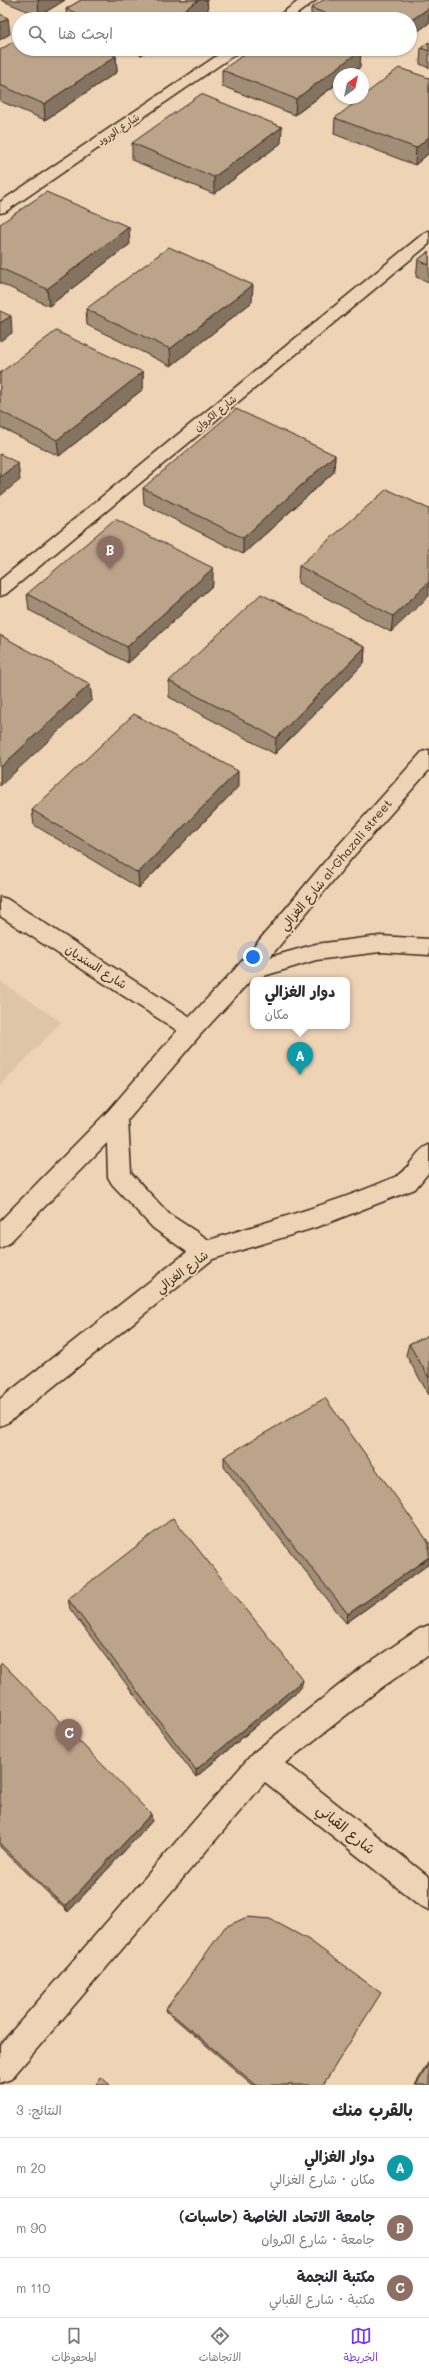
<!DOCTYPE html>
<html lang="ar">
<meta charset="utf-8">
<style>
:root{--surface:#fff;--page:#f2f2f3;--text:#2b2b33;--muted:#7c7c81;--line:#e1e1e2;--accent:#7c3aed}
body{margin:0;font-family:Mali,"Playpen Sans Arabic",sans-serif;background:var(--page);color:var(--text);direction:rtl}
.compass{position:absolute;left:333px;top:68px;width:36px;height:36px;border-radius:50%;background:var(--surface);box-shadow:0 1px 3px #0004;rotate:33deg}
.you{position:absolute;left:253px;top:957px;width:14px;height:14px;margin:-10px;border:3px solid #fff;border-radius:50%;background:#1a73e8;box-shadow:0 0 0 6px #1a73e833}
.badge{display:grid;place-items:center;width:26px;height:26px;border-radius:50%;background:var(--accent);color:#fff;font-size:13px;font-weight:700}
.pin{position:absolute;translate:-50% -33px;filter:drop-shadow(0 1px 2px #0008)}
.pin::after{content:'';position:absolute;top:21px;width:14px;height:12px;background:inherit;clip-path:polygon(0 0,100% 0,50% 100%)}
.popup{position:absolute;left:250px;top:977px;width:100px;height:52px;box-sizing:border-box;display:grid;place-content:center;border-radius:8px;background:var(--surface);filter:drop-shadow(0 1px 3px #0005);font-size:13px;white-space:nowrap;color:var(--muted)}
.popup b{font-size:15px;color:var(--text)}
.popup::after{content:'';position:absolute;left:50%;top:100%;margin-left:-8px;border:8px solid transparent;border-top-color:var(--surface)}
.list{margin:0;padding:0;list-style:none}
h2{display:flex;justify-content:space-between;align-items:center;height:52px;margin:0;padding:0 16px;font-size:17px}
h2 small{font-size:13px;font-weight:400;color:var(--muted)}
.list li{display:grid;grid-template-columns:26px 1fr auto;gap:12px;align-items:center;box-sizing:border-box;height:60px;padding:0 16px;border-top:1px solid var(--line)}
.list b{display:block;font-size:15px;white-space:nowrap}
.list p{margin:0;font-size:13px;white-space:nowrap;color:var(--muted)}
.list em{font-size:13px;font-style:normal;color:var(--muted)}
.icon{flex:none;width:22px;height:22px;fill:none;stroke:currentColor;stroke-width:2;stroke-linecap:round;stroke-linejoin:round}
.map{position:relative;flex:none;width:429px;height:2085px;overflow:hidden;direction:ltr}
.search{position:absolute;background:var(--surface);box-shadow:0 1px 3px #0004;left:12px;right:12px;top:12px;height:44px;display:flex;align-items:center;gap:10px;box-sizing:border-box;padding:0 14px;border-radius:22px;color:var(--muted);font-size:15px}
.sheet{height:232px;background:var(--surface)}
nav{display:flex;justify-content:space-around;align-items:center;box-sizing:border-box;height:56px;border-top:1px solid var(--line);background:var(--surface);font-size:11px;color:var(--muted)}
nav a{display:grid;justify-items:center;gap:2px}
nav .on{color:var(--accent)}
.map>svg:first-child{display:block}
</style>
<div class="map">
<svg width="429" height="2085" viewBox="0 0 429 2085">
<rect width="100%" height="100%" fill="#eed3b5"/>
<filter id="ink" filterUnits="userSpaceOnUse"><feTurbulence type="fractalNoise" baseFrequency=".025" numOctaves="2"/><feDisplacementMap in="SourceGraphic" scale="8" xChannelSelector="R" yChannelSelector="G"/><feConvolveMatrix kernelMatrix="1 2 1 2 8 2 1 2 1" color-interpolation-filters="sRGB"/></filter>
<g filter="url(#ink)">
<!-- built -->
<path fill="#dfc5a8" d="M0 981 61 1022 0 1086Z"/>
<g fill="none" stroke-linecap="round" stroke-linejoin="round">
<defs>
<g id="street">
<path d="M300 0H316L290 19H274Z"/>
<path d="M227 49H243L5 212 0 213V202Z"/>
<path d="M429 231V244L6 594 0 596V580L424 233Z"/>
<path d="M0 897 7 899 200 1023 203 1029 200 1035 192 1038 184 1035 0 916Z"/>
<path d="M429 1625V1655L381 1688 285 1763 429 1877V1910L419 1905 265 1782 11 2079 0 2083V2045L253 1753 361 1668 419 1629Z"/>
</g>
<path id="secondary" d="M429 750V770L351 859 270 957 316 944 380 936 429 939V955L380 952 316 960 251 980 200 1035 128 1120 131 1173 169 1214 209 1240C272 1220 336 1203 397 1176 410 1170 414 1151 429 1145V1172L415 1189 320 1226 213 1259 9 1422 0 1426V1399L187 1252 153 1228 112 1184 108 1177 107 1143 8 1244 0 1248V1221L109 1110 184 1023 236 968 337 847 422 752Z"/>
</defs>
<!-- street casing -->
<use href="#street" stroke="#3b2a1e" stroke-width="3"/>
<!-- secondary casing -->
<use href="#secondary" stroke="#3b2a1e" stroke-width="3"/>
<!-- street -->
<use href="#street" fill="#eed3b5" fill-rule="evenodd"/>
<!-- secondary -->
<use href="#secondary" fill="#eed3b5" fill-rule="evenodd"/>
</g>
<!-- wall -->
<g fill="#a28d78" stroke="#3b2a1e">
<path d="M1 0H65L39 16Z"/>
<path d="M81 0H207L208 11 195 19H67L66 9Z"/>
<path d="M429 0V23L410 37V19H311V8Z"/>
<path d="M429 42V68L420 64 421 48Z"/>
<path d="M127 49H150L141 55Z"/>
<path d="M376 49H393L387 53Z"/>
<path d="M0 50 116 56 117 72 45 120 0 101Z"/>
<path d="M360 67 295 115 222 86V70Z"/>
<path d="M429 78V153L415 165 334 134 335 118Z"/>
<path d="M132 143H281L214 194 132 160Z"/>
<path d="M0 224 130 244 49 306 0 283Z"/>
<path d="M429 251V282L416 277 418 260Z"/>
<path d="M252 302 171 366 87 325 86 309Z"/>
<path d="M143 372V389L59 456 0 427V373Z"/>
<path d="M335 455 334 472 243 554 144 504 143 488Z"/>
<path d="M429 509 391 632 298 583 299 566Z"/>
<path d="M213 585 128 663 29 610 27 594Z"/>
<path d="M365 647 364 663 275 754 169 697V681Z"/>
<path d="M238 787 139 888 34 825 32 810Z"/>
<path d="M429 1335V1395L406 1355 409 1344Z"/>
<path d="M224 1457 429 1543V1564L346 1623 224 1467Z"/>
<path d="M68 1599 301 1688 196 1777 70 1609Z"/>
<path d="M0 1665 152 1821 68 1912 0 1847Z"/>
<path d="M166 2009 323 2085H253L167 2012Z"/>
<path d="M429 2061V2085H415Z"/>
</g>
<!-- shaded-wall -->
<g fill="#847361" stroke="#3b2a1e">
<path d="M38 0H65L39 16Z"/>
<path d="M199 0H207L208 11 195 19H170Z"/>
<path d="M429 8V23L410 37V21Z"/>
<path d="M8 18 10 34 0 40V23Z"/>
<path d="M141 49H150L141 55Z"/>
<path d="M387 49H393L387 53Z"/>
<path d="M361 50 360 67 350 74H339V82L295 115 296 99Z"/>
<path d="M116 56 117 72 45 120 44 104Z"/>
<path d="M282 127 281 143 214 194V177Z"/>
<path d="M429 137V153L415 165 416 148Z"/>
<path d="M129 227 130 244 49 306 47 289Z"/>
<path d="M253 285 252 302 171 366 170 349Z"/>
<path d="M11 316 12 333 0 341V323Z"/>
<path d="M143 372V389L59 456 57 440Z"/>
<path d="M335 455 334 472 243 554V538Z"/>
<path d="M18 463 20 480 0 496V477Z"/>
<path d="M213 568V585L128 663 127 647Z"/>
<path d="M429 582V596L391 632 393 616Z"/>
<path d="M365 647 364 663 275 754 276 738Z"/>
<path d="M90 684 92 700 0 786V768Z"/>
<path d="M238 771V787L139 888 138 873Z"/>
<path d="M429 1557V1564L346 1623 348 1614Z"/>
<path d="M303 1680 301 1688 196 1777V1770Z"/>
<path d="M151 1814 152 1821 68 1912 65 1907Z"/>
</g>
<!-- building -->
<g fill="#bca48b" stroke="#3b2a1e">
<path d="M81 0H199L170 19H91L66 9Z"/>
<path d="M323 0H429V8L410 21V19H341L311 8Z"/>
<path d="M0 14 8 18 0 23Z"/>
<path d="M19 38V49H99L116 56 44 104 0 85V50Z"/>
<path d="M429 42V51L421 48Z"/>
<path d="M252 49H358L361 50 296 99 222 70Z"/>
<path d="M399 68 429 78V137L416 148 335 118 361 98H363V96Z"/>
<path d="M201 94 282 127 214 177 132 143Z"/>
<path d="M46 192 129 227 47 289 0 268V224Z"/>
<path d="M169 247 253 285 170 349 86 309Z"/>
<path d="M429 251V265L418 260Z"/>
<path d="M0 311 11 316 0 323Z"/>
<path d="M56 331 143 372 57 440 0 411V373Z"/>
<path d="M236 409 335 455 243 538 143 488Z"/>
<path d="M0 454 18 463 0 477Z"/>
<path d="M387 489 429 509V582L393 616 299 566Z"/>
<path d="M115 519 213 568 127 647 27 594Z"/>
<path d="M261 594 365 647 276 738 169 681Z"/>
<path d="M0 635 90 684 0 768Z"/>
<path d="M134 714 238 771 138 873 32 810Z"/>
<path d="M429 1335V1378L409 1344Z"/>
<path d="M325 1398 429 1543V1557L348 1614 224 1457Z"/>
<path d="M173 1518 303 1680 196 1770 68 1599Z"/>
<path d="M2 1663 151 1814 65 1907 0 1844V1665Z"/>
<path d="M247 1917 270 1919 309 1940 381 1993 323 2085H256L166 2009 225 1927Z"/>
<path d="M429 2064V2085H416Z"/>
<path d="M101 2077 110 2085H96Z"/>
</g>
</g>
<g text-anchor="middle" stroke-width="4" stroke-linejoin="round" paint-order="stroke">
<!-- far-street labels -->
<g font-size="10" fill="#3b2a1e" stroke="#eed3b5">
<text transform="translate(118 129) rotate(-34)" y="4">شارع الورود</text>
<text transform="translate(215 413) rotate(-39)" y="4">شارع الكروان</text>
</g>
<!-- street labels -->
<g font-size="12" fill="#3b2a1e" stroke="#eed3b5">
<text transform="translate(336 865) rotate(-50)" y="4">شارع الغزالي al-Ghazali street</text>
<text transform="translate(96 967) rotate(33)" y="4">شارع السنديان</text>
<text transform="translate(182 1272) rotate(-37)" y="4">شارع الغزالي</text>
</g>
<!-- near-street labels -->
<g font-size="14" fill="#3b2a1e" stroke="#eed3b5">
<text transform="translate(346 1829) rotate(39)" y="5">شارع القباني</text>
</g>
</g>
</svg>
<svg class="compass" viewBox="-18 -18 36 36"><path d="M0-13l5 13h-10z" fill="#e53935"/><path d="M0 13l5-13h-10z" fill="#7c7c81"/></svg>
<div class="you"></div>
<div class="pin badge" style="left:300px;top:1075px;background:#0f9aa8">A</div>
<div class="popup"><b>دوار الغزالي</b>مكان</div>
<div class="pin badge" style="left:110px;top:569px;background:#8d6e63">B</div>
<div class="pin badge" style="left:69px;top:1752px;background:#8d6e63">C</div>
<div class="search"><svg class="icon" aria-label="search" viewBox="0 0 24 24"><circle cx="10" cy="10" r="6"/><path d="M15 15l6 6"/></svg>ابحث هنا</div>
</div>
<section class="sheet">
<h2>بالقرب منك<small>النتائج: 3</small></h2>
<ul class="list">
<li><span class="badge" style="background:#0f9aa8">A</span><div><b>دوار الغزالي</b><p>مكان · شارع الغزالي</p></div><em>20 m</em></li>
<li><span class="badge" style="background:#8d6e63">B</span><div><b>جامعة الاتحاد الخاصة (حاسبات)</b><p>جامعة · شارع الكروان</p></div><em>90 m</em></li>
<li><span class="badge" style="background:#8d6e63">C</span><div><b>مكتبة النجمة</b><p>مكتبة · شارع القباني</p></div><em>110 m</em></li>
</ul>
</section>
<nav>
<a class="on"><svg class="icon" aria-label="map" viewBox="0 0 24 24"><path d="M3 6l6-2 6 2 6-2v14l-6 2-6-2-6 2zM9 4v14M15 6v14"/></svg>الخريطة</a>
<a><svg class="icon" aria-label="directions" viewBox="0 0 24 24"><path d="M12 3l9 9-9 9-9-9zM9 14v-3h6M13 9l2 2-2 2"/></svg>الاتجاهات</a>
<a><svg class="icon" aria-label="saved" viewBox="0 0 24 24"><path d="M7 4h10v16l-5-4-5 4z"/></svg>المحفوظات</a>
</nav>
